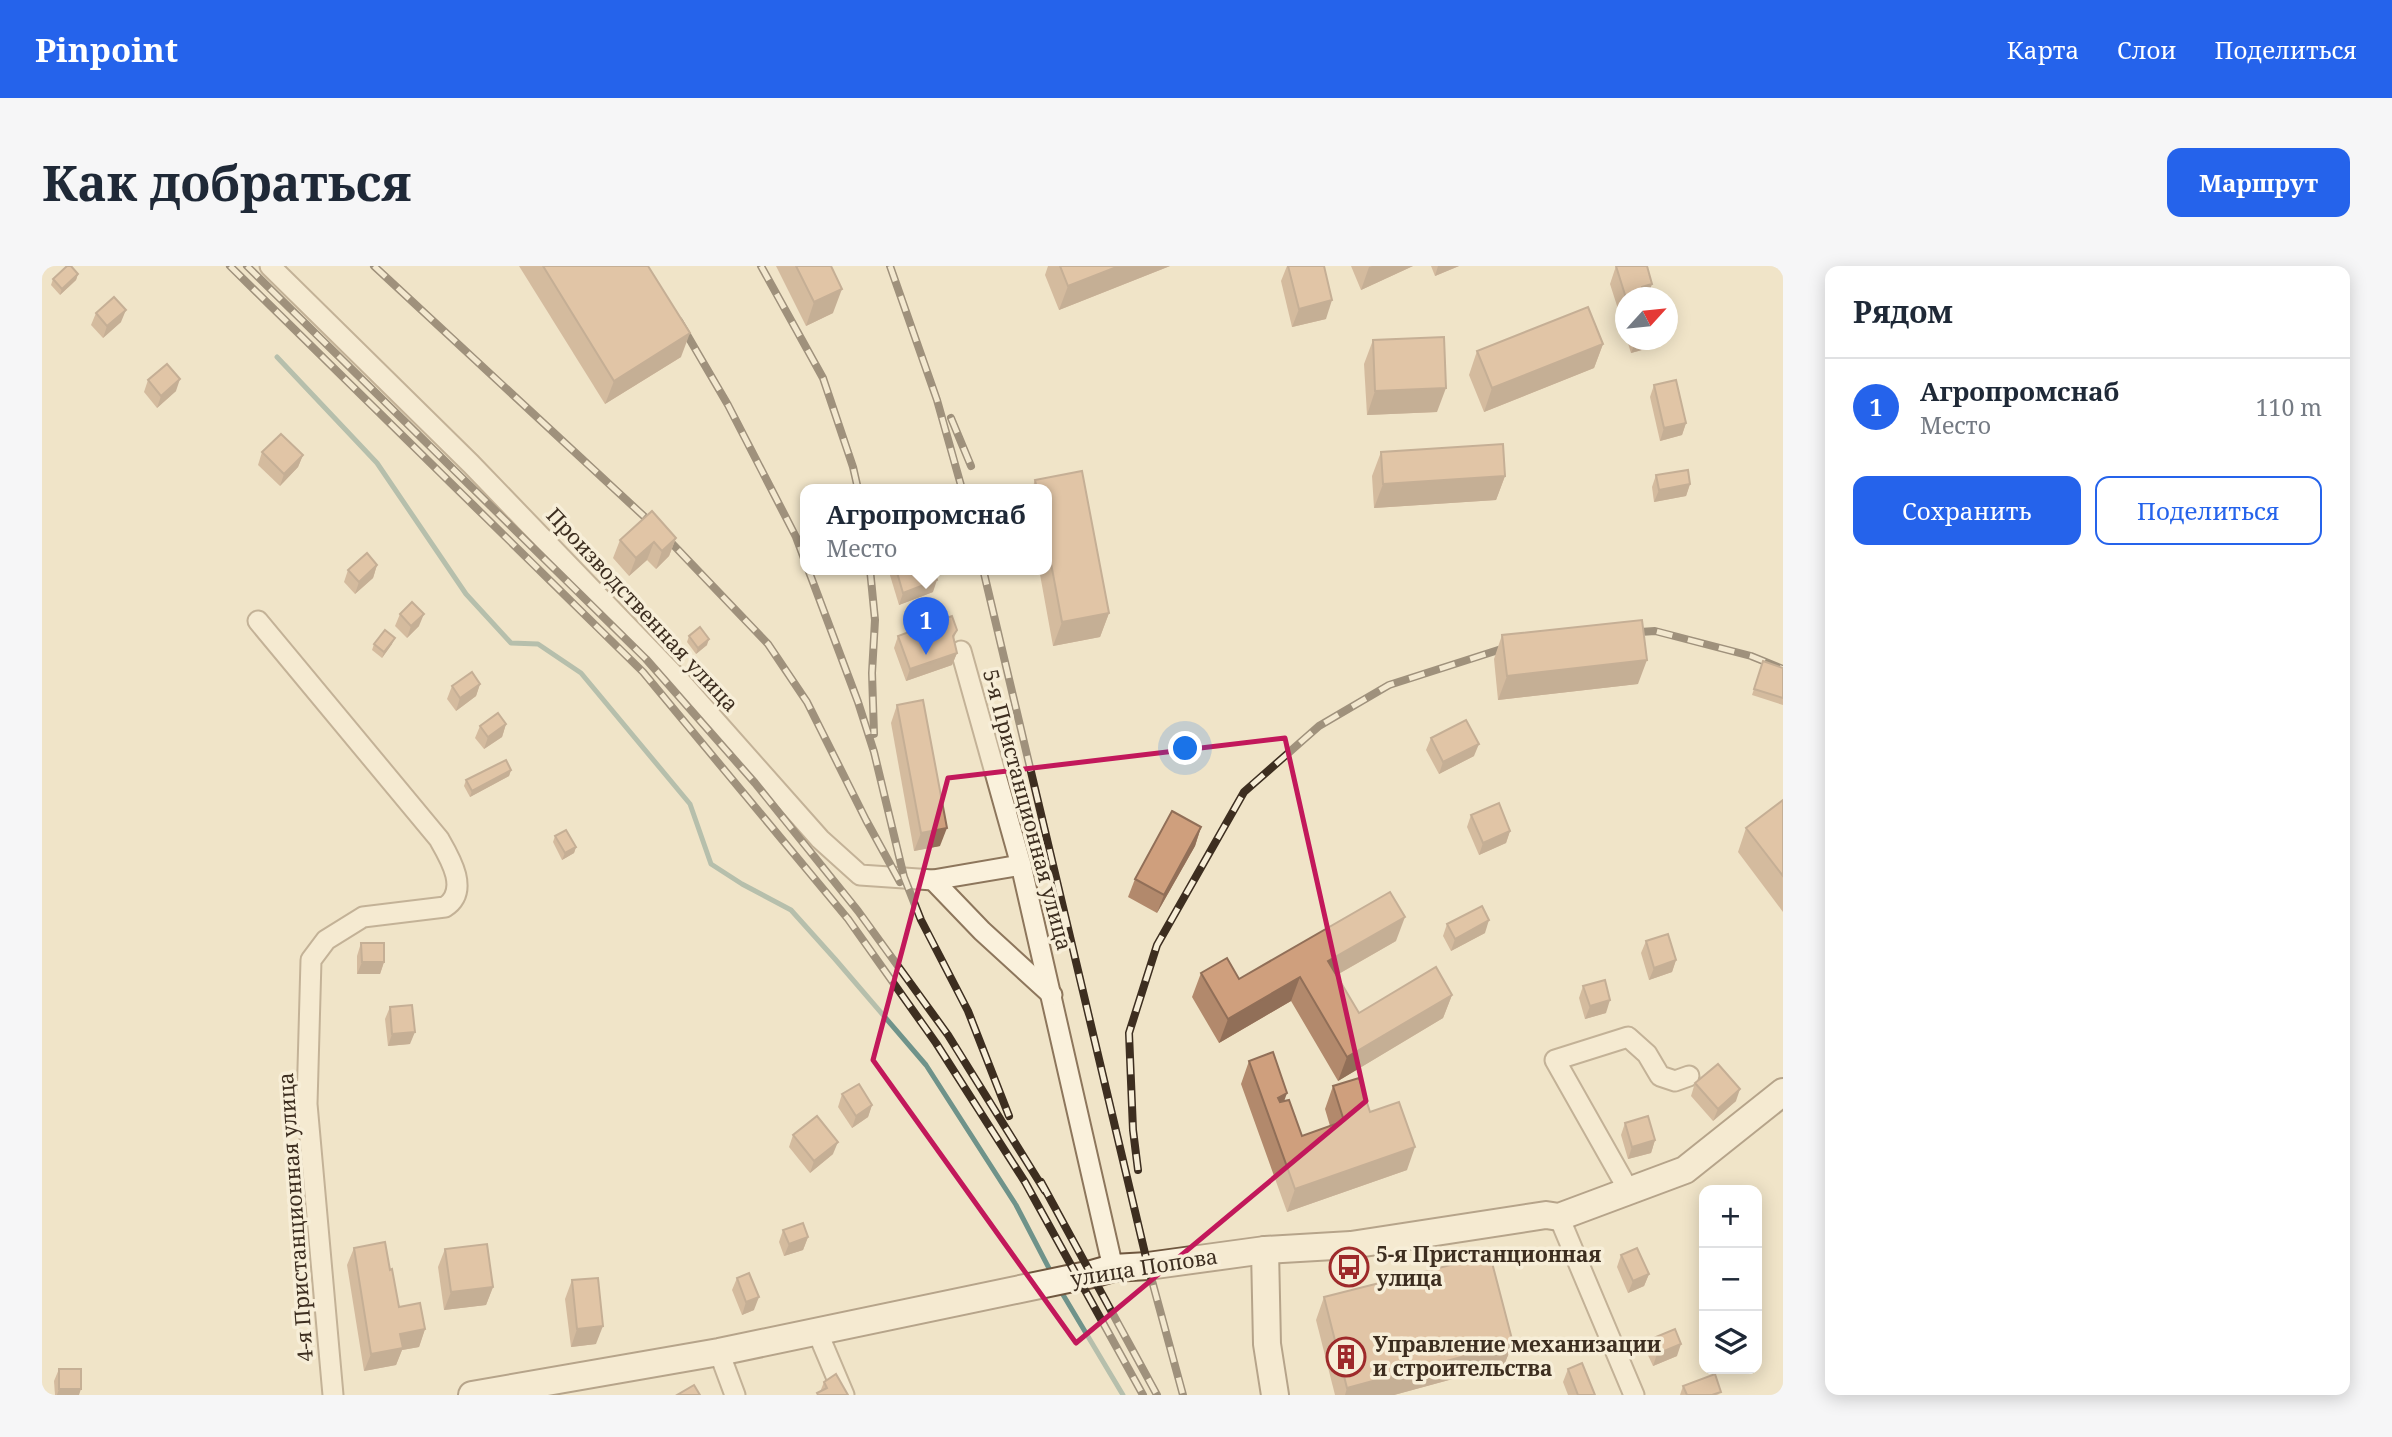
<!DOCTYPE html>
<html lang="ru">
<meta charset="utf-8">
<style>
:root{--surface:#fff;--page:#f6f6f7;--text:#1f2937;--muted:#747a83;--line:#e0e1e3;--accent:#2563eb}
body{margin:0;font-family:"Noto Serif",serif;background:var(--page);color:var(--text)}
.controls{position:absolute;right:21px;bottom:21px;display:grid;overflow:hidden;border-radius:14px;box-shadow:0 4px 18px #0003}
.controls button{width:63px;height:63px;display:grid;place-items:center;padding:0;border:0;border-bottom:2px solid var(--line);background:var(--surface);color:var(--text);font:35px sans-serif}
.compass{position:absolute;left:1573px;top:21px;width:63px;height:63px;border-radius:50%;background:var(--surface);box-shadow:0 4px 18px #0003;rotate:63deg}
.you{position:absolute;left:1144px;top:483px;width:24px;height:24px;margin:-18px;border:5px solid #fff;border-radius:50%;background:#1a73e8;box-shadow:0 0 0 10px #1a73e833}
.badge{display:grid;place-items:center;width:46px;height:46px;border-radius:50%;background:var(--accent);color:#fff;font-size:23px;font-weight:700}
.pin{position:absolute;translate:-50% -58px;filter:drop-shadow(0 2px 4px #0008)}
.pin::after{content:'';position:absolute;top:37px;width:24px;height:21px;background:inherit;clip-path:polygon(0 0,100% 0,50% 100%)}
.popup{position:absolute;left:758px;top:218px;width:252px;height:91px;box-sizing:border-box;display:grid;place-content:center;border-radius:14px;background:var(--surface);filter:drop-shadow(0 2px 5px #0005);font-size:23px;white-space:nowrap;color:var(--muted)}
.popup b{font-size:26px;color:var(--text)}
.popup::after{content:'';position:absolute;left:50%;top:100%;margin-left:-14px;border:14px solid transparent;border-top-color:var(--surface)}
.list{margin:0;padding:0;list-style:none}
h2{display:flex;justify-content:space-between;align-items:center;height:91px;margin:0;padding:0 28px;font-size:30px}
h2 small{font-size:23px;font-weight:400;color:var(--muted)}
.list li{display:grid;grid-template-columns:46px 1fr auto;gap:21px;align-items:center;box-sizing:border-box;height:98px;padding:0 28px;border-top:2px solid var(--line)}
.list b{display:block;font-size:26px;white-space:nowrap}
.list p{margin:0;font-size:23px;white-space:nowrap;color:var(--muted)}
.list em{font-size:23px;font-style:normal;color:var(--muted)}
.actions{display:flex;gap:14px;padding:21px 28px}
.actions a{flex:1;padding:16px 0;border:2px solid var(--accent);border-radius:14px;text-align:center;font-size:24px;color:var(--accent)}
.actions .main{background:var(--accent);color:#fff}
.icon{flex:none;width:38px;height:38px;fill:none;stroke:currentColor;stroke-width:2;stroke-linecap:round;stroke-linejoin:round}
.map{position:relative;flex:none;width:1741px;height:1129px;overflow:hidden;border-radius:14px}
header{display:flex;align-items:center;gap:42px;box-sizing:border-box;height:98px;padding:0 35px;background:var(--accent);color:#fff}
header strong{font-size:33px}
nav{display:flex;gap:38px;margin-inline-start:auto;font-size:24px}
.intro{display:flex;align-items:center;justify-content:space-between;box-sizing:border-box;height:168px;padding:0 42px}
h1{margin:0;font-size:49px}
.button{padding:18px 32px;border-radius:14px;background:var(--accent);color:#fff;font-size:24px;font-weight:700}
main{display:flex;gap:42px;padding:0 42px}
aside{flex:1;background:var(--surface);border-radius:14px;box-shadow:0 4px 18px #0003}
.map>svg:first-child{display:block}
</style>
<header>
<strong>Pinpoint</strong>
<nav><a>Карта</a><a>Слои</a><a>Поделиться</a></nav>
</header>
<div class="intro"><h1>Как добраться</h1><a class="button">Маршрут</a></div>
<main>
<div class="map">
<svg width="1741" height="1129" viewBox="0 0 1741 1129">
<rect width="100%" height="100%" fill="#f0e4c8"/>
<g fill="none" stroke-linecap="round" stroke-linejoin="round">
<!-- stream -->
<g stroke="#6f938a" stroke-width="5">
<path d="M235 91 335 197 424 328 469 377 496 378 539 407 648 538 669 598 700 618 749 644 793 693 884 799 974 939 1011 1010"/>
<path d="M1017 1022 1081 1129"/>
</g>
<defs>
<g id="street">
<path d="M228 0 429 198 638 415 778 573 818 609 891 614 979 599"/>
<path d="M216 355 397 573C408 592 428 625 403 641L321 651 284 674 269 694 265 838 291 1129"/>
<path d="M919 385 979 599 1071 1002"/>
<path d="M891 614 940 665 1010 729"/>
<path d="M1587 925 1513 794 1586 771 1605 788 1618 810 1633 815 1647 810"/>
<path d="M1517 951 1592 1129"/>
<path d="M775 1065 802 1129"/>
<path d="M677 1086 693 1129"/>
</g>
<g id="secondary">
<path d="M1223 984 1225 1078 1233 1129"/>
<path d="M430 1129 677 1086 1050 1008 1071 1002 1106 1000 1223 984 1309 979 1504 949 1517 951 1643 904 1741 826"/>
</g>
</defs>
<!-- street casing -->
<use href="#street" stroke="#8d765c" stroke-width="23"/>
<!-- secondary casing -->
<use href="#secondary" stroke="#6f573f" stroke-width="30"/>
<!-- street -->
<use href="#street" stroke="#faf1dc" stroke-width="19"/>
<!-- secondary -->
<use href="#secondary" stroke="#faf1dc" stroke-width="26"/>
<defs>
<g id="rail">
<path d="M188 0 601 406 806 653 894 777 983 916 1101 1129"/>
<path d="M205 0 604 393 713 517 816 645 906 769 1003 925"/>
<path d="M332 0 620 267 726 378 765 436 824 554 858 616"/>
<path d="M719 0 781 112 811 201 816 223"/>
<path d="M848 0 895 134 920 223"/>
<path d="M637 55 686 139 754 271 763 295"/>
<path d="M909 152 929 200"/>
<path d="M766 303 816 436 832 486 862 611 879 654 926 745 967 850"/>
<path d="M828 303 833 354 830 407 832 468"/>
<path d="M941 303 1106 1000 1141 1129"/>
<path d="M1583 367 1613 365 1709 390 1741 403"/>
<path d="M1096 904 1091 864 1087 767 1115 679 1202 526 1277 460 1347 419 1472 379"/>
<path d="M999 916 1115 1129"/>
</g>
</defs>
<!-- rail casing -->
<use href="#rail" stroke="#3d2e20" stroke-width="8"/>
<!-- rail -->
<use href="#rail" stroke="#f7eed8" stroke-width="5" stroke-dasharray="16" stroke-linecap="butt"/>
</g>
<!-- wall -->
<g fill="#b2896c">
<path d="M477 0H606L639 91 563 138Z"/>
<path d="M734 0H789L791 47 764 60Z"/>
<path d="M1006 0H1128L1017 44 1003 9Z"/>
<path d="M1245 0H1282L1284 53 1250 61 1239 15Z"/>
<path d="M1309 0H1371L1319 24Z"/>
<path d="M1389 0H1417L1393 10Z"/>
<path d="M1574 0 1605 32H1584V68L1568 18Z"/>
<path d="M36 8 34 14 18 29 9 19 11 13Z"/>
<path d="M54 47 79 56 61 72 49 59Z"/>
<path d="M1331 74 1395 146 1325 149 1322 98Z"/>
<path d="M1585 74H1610L1607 82 1589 87Z"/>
<path d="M1561 78 1552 102 1442 146 1427 109 1435 85Z"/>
<path d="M106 114 134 125 115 142 102 126Z"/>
<path d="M1612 119 1644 157 1640 169 1618 175 1608 131Z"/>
<path d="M220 186 261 189 256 201 238 220 216 199Z"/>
<path d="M1339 186 1463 210 1454 234 1332 242 1330 210Z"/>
<path d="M1040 205 1067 347 1058 371 1011 380 997 303H1005V223H990L993 214Z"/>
<path d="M1614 209 1648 218 1644 230 1612 236 1610 221Z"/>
<path d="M634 272 627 290 614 303 605 294 587 310 571 292 578 274Z"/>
<path d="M335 299 331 312 313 328 302 316 306 304Z"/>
<path d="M848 303H891V326L857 339 847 306Z"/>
<path d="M358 348 377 360 365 372 353 360Z"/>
<path d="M915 364 912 372 915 387 910 399 864 415 852 382 856 370Z"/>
<path d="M1460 369 1596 418 1456 434 1452 393Z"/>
<path d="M647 370 665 379 654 388 645 376Z"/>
<path d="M332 378H350L340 392 330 384Z"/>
<path d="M1721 395 1741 402V439L1710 429Z"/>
<path d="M438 418 434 430 414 445 405 433 410 420Z"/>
<path d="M855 439 898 580 872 585 849 457Z"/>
<path d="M464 458 460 471 442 483 433 472 438 460Z"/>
<path d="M1389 472 1432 490 1397 508 1384 484Z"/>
<path d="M469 504 467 510 428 531 422 520 424 514Z"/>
<path d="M1741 534V646L1696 586 1704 562Z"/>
<path d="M1429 549 1468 565 1464 577 1437 589 1425 561Z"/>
<path d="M1159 561 1153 580 1115 647 1086 631 1093 613Z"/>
<path d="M513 570 534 581 532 587 520 594 511 576Z"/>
<path d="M1405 658 1443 667 1409 685 1401 670Z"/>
<path d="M1354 675 1295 709 1317 747 1410 729 1401 752 1296 815 1249 735 1177 777 1150 731 1159 707 1197 713Z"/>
<path d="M1604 675 1634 694 1630 706 1607 714 1599 687Z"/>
<path d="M319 677 342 696 338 708H315V690Z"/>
<path d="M1541 720 1564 747 1543 753 1537 732Z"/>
<path d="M348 741 368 778 346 780 343 753Z"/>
<path d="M1207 795 1242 835 1260 870 1288 860 1283 843 1291 820 1328 846 1365 904 1245 946 1199 818Z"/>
<path d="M1653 817 1694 835 1671 855 1649 830Z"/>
<path d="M800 828 830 839 826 851 810 862 796 841Z"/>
<path d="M1583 857 1613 874 1609 887 1586 893 1579 869Z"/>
<path d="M751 869 791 888 768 907 747 881Z"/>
<path d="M741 964 766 971 761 984 742 990 737 976Z"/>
<path d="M312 982 348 1004 357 1041 383 1063 377 1081 360 1084 354 1099 322 1105 305 999Z"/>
<path d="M403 983 451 1021 444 1039 402 1044 396 1001Z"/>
<path d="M1579 989 1607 1008 1602 1020 1586 1027 1575 1001Z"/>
<path d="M695 1012 712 1044 700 1049 690 1024Z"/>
<path d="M530 1014 554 1078 529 1081 523 1033Z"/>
<path d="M1282 1031 1471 1077 1462 1099 1352 1129H1293L1274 1054Z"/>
<path d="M1609 1073 1635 1090 1611 1100 1604 1085Z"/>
<path d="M17 1103 37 1129H13L12 1115Z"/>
<path d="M1526 1103 1553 1129H1526L1521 1116Z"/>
<path d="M782 1116 806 1129H775L778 1126Z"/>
<path d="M1641 1120 1678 1129H1638Z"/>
</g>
<!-- shaded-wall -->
<g fill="#916f58">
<path d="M1077 0H1128L1017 44 1026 20Z"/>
<path d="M1330 0H1371L1319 24 1327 1Z"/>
<path d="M1396 0H1417L1393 10Z"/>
<path d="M36 8 34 14 18 29 20 23Z"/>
<path d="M1610 18 1605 32H1596L1600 21Z"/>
<path d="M800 23 791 47 764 60 772 36Z"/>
<path d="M1290 34 1284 53 1250 61 1257 43Z"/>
<path d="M84 44 79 56 61 72 65 60Z"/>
<path d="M648 67 639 91 563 138 572 115Z"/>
<path d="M1594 74H1610L1607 82 1589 87Z"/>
<path d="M1561 78 1552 102 1442 146 1450 122Z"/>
<path d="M138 113 134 125 115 142 119 130Z"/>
<path d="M1404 122 1395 146 1325 149 1333 125Z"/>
<path d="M1644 157 1640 169 1618 175 1622 162Z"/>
<path d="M261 189 256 201 238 220 242 208Z"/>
<path d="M1463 210 1454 234 1332 242 1341 218Z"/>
<path d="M1648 218 1644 230 1612 236 1617 224Z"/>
<path d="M634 272 627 290 614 303 620 285Z"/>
<path d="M612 276 605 294 587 310 594 292Z"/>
<path d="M335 299 331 312 313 328 317 316Z"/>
<path d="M895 314 891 326 857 339 861 327Z"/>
<path d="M1067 347 1058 371 1011 380 1020 356Z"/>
<path d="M382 348 377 360 365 372 369 360Z"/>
<path d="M353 372 350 378 340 392 342 386Z"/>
<path d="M667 373 665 379 654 388 656 382Z"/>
<path d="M915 387 910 399 864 415 868 403Z"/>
<path d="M1605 394 1596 418 1456 434 1465 410Z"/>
<path d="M438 418 434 430 414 445 418 432Z"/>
<path d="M464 458 460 471 442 483 446 471Z"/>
<path d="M1437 478 1432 490 1397 508 1401 496Z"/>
<path d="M469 504 467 510 428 531 430 525Z"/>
<path d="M1159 561 1153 580 1115 647 1122 629Z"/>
<path d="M905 562 898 580 872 585 879 567Z"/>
<path d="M1468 565 1464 577 1437 589 1441 577Z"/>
<path d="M534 581 532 587 520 594 523 587Z"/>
<path d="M1363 651 1354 675 1277 719 1286 695Z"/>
<path d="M1447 654 1443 667 1409 685 1413 673Z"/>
<path d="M1634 694 1630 706 1607 714 1612 702Z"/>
<path d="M320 696H342L338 708H315Z"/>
<path d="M1258 711 1249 735 1177 777 1186 753Z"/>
<path d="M1410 729 1401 752 1296 815 1305 791Z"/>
<path d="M1568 734 1564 747 1543 753 1548 740Z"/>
<path d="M373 766 368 778 346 780 350 768Z"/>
<path d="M1698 823 1694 835 1671 855 1676 843Z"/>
<path d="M1245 827 1237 850 1228 855 1236 832Z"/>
<path d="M830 839 826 851 810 862 814 850Z"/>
<path d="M1613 874 1609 887 1586 893 1590 881Z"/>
<path d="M796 876 791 888 768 907 772 895Z"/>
<path d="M1373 881 1365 904 1245 946 1253 923Z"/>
<path d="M766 971 761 984 742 990 747 978Z"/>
<path d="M1607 1008 1602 1020 1586 1027 1591 1015Z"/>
<path d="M451 1021 444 1039 402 1044 409 1026Z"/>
<path d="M717 1031 712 1044 700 1049 704 1036Z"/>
<path d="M561 1060 554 1078 529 1081 535 1063Z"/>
<path d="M383 1063 377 1081 360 1084 354 1099 322 1105 329 1088 358 1068Z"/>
<path d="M1471 1077 1462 1099 1352 1129H1303L1305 1122Z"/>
<path d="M1639 1078 1635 1090 1611 1100 1615 1088Z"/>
<path d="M17 1123H39L37 1129H15Z"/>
</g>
<!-- building -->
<g fill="#cf9f7d" stroke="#916f58" stroke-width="2">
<path d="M25 0H29L36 8 20 23 11 13Z"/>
<path d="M501 0H606L648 67 572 115Z"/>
<path d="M754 0H789L800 23 772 36Z"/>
<path d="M1018 0H1077L1026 20Z"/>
<path d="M1246 0H1282L1290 34 1257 43Z"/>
<path d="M1574 0H1605L1610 18 1600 21 1604 32H1584Z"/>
<path d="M72 31 84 44 65 60 54 47Z"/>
<path d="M1546 41 1561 78 1450 122 1435 85Z"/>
<path d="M1402 71 1404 122 1333 125 1331 74Z"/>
<path d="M125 98 138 113 119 130 106 114Z"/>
<path d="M1634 114 1644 157 1622 162 1612 119Z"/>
<path d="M239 168 261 189 242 208 220 186Z"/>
<path d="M1461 178 1463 210 1341 218 1339 186Z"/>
<path d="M1646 204 1648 218 1617 224 1614 209Z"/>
<path d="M1040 205 1067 347 1020 356 1005 276V223H995L993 214Z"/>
<path d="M610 245 634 272 620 285 612 276 594 292 578 274Z"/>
<path d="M325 287 335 299 317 316 306 304Z"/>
<path d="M854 303H891L895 314 861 327Z"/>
<path d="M370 336 382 348 369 360 358 348Z"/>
<path d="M910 350 915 364 911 370 915 387 868 403 856 370Z"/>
<path d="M1600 354 1605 394 1465 410 1460 369Z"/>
<path d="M658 361 667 373 656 382 647 370Z"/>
<path d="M343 364 353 372 342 386 332 378Z"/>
<path d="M1721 395 1741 402V432L1712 423Z"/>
<path d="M430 406 438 418 418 432 410 420Z"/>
<path d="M881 434 905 562 879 567 855 439Z"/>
<path d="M456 447 464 458 446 471 438 460Z"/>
<path d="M1424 454 1437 478 1401 496 1389 472Z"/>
<path d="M464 494 469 504 430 525 424 514Z"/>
<path d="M1741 534V610L1704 562Z"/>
<path d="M1457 537 1468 565 1441 577 1429 549Z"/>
<path d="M1130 545 1159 561 1122 629 1093 613Z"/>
<path d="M524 564 534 581 523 587 513 570Z"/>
<path d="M1348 626 1363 651 1286 695 1317 747 1394 701 1410 729 1305 791 1258 711 1186 753 1159 707 1185 692 1197 713Z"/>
<path d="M1440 640 1447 654 1413 673 1405 658Z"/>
<path d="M1626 668 1634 694 1612 702 1604 675Z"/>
<path d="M319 677H342V696H320Z"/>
<path d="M1563 714 1568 734 1548 740 1541 720Z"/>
<path d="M370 739 373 766 350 768 348 741Z"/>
<path d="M1231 786 1245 827 1236 832 1238 836 1247 834 1260 870 1302 855 1291 820 1317 812 1328 846 1357 836 1373 881 1253 923 1207 795Z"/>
<path d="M1676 798 1698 823 1676 843 1653 817Z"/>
<path d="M817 818 830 839 814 850 800 828Z"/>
<path d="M775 850 796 876 772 895 751 869Z"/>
<path d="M1606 850 1613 874 1590 881 1583 857Z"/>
<path d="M761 957 766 971 747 978 741 964Z"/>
<path d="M343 976 348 1004 350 1003 357 1041 378 1037 383 1063 358 1068 361 1082 329 1088 312 982Z"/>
<path d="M445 978 451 1021 409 1026 403 983Z"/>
<path d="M1595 982 1607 1008 1591 1015 1579 989Z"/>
<path d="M1448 989 1471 1077 1305 1122 1282 1031Z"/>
<path d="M707 1007 717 1031 704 1036 695 1012Z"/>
<path d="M556 1012 561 1060 535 1063 530 1014Z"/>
<path d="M1633 1063 1639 1078 1615 1088 1609 1073Z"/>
<path d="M1540 1097 1553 1129H1536L1526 1103Z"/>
<rect x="17" y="1103" width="22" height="20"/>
<path d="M794 1108 806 1129H776L775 1127 785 1122 782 1116Z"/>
<path d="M1673 1108 1679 1126 1670 1129H1645L1641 1120Z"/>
<path d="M652 1119 658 1129H635Z"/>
</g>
<!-- marked area -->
<path d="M0 0H1741V1129H0ZM1243 472 1324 835 1034 1077 831 794 906 512Z" fill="#f0e4c8" fill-opacity=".55" fill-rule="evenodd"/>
<path fill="none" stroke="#c2185b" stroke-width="5" stroke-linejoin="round" d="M1243 472 1324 835 1034 1077 831 794 906 512Z"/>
<!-- icons -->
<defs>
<symbol id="bus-ring" viewBox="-11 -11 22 22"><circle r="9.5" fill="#f7eed8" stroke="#9e2a2b" stroke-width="1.5"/><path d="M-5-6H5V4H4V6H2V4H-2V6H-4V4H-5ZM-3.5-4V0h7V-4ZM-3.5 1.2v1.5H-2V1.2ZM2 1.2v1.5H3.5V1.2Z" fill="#9e2a2b"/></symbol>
<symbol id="building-ring" viewBox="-11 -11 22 22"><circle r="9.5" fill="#f7eed8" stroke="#9e2a2b" stroke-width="1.5"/><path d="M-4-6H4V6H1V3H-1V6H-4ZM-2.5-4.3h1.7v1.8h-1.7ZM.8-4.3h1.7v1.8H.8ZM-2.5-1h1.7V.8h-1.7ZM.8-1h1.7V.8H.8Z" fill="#9e2a2b"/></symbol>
</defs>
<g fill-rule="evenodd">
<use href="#bus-ring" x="1285" y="979" width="44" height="44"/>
<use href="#building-ring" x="1282" y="1069" width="44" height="44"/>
</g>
<g text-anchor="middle" stroke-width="7" stroke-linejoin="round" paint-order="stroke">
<!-- street labels -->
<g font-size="21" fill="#3d2e20" stroke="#f7eed8">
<text transform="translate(600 344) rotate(47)" y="7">Производственная улица</text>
<text transform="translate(985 544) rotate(75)" y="7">5-я Пристанционная улица</text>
<text transform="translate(254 951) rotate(-94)" y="7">4-я Пристанционная улица</text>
<text transform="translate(1102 1002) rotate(-9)" y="7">улица Попова</text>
</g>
<!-- poi labels -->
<g font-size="21" font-weight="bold" fill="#3d2e20" stroke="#f7eed8" text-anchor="start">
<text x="1334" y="996">5-я Пристанционная<tspan x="1334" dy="24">улица</tspan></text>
<text x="1331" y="1086">Управление механизации<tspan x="1331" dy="24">и строительства</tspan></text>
</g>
</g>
</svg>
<div class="controls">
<button>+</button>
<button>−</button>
<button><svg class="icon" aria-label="layers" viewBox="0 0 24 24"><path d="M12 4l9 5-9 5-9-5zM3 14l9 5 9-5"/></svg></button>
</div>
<svg class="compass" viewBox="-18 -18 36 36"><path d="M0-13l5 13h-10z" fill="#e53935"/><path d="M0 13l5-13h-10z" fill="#747a83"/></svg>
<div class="you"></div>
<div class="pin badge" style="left:884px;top:389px">1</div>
<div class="popup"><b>Агропромснаб</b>Место</div>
</div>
<aside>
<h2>Рядом<small></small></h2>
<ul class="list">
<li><span class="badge">1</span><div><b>Агропромснаб</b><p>Место</p></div><em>110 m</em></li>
</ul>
<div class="actions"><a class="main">Сохранить</a><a>Поделиться</a></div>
</aside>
</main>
